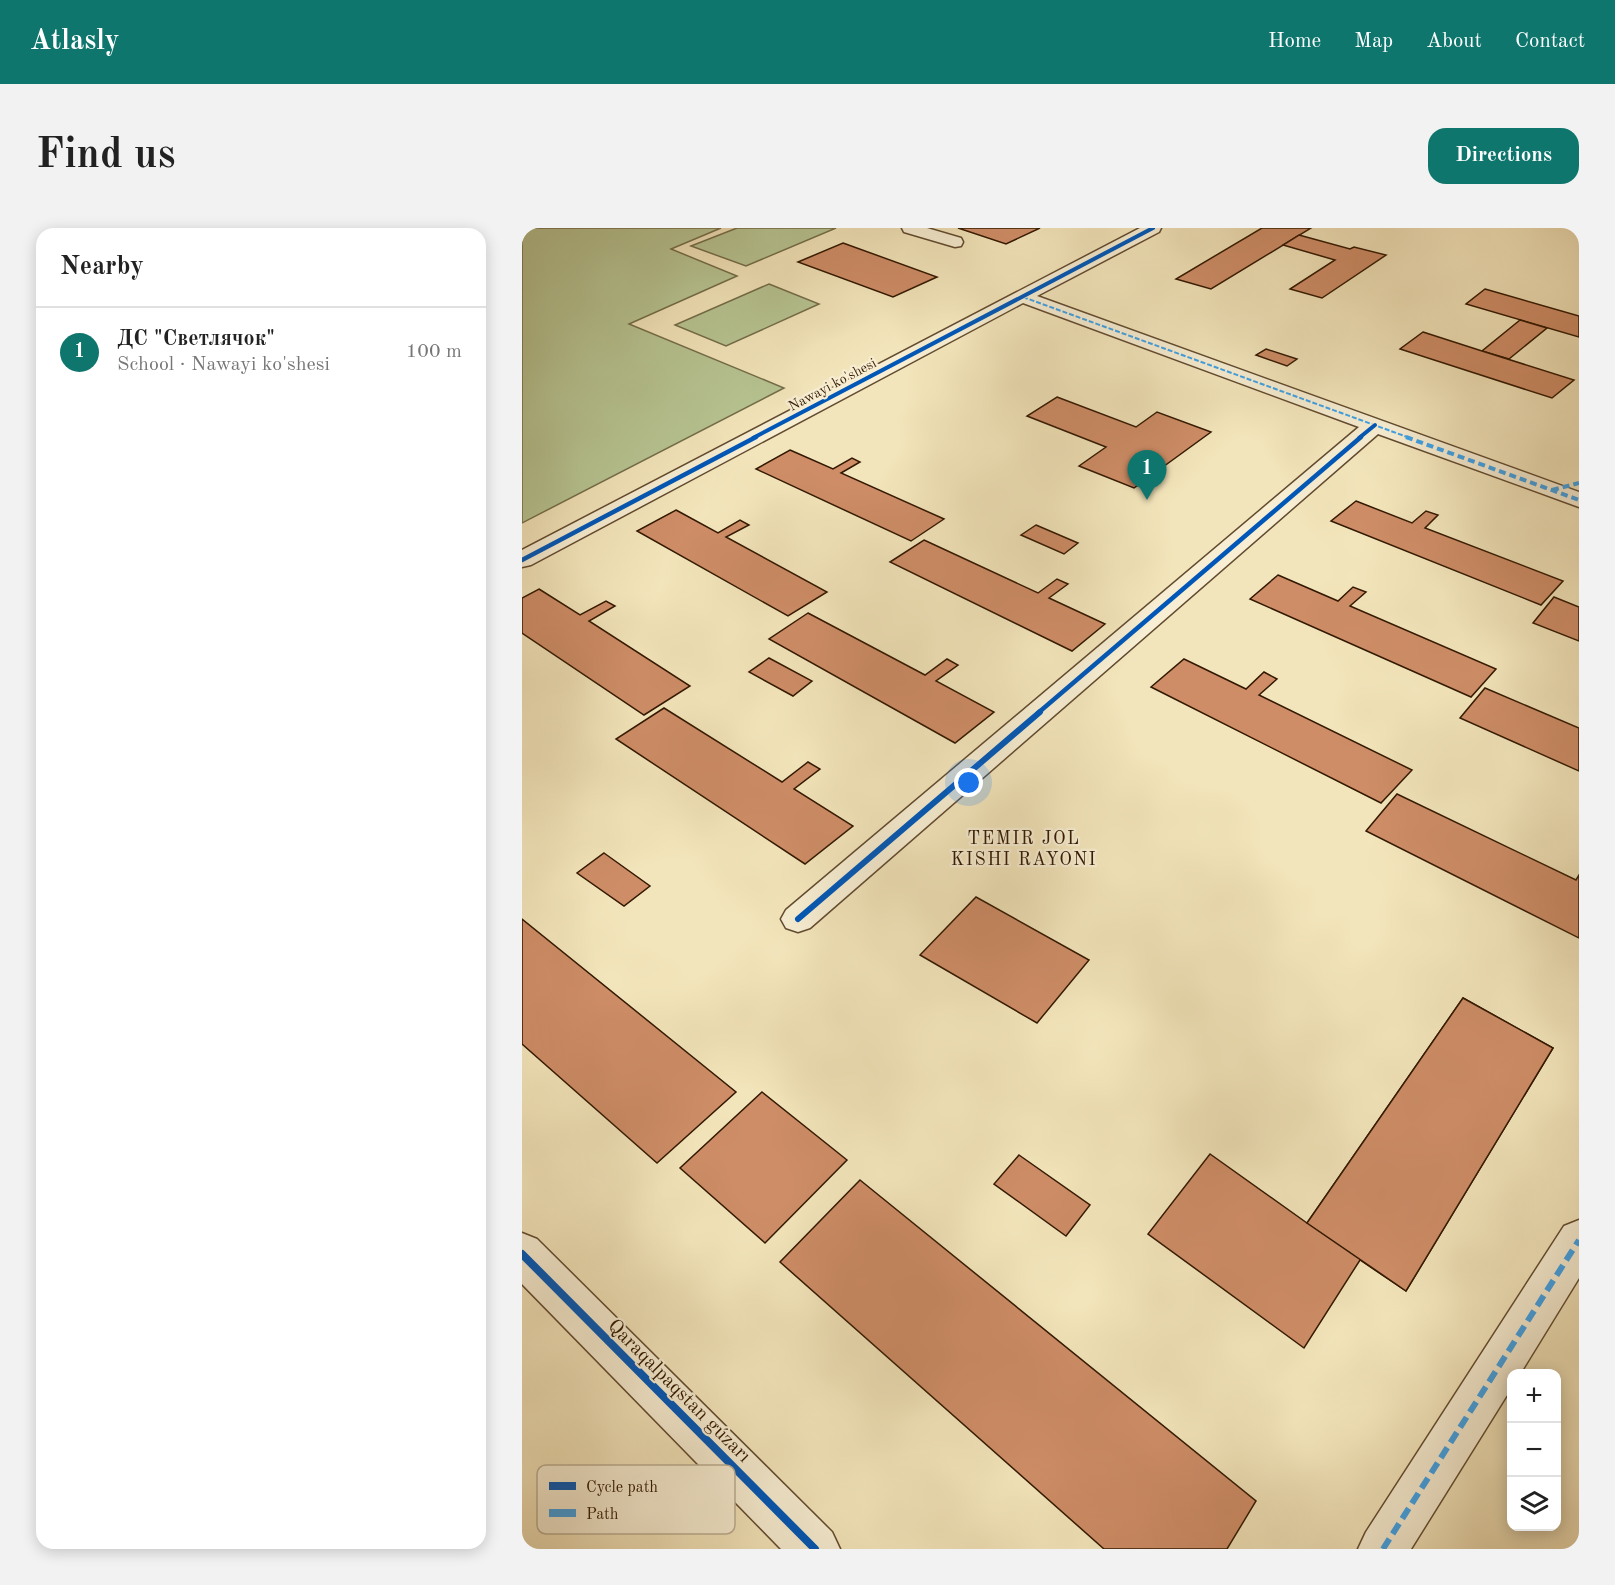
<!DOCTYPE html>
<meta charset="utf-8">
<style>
:root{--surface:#fff;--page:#f2f2f2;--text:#222;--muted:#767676;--line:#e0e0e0;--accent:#0f766e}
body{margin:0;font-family:"Old Standard TT",serif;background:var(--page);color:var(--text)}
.controls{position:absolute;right:18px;bottom:18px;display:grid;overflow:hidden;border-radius:12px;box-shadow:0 3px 15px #0003}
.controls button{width:54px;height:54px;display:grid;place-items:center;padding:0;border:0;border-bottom:2px solid var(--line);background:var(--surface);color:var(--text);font:30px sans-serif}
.you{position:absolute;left:447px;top:555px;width:21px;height:21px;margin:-15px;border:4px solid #fff;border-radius:50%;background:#1a73e8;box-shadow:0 0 0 9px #1a73e833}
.badge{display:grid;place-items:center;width:39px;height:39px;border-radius:50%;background:var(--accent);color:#fff;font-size:20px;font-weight:700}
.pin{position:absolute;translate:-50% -50px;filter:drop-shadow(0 2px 3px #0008)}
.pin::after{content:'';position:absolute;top:32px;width:21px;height:18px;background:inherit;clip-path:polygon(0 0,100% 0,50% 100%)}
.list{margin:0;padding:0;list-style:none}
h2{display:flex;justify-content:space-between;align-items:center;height:78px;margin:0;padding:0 24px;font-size:26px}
h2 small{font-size:20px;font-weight:400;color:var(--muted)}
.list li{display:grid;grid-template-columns:39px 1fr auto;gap:18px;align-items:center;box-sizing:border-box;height:90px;padding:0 24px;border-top:2px solid var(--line)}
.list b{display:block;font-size:22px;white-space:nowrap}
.list p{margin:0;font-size:20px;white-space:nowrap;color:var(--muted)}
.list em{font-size:20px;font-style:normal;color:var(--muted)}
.icon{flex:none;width:33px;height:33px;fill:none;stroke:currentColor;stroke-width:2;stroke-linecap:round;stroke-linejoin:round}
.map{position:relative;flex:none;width:1057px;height:1321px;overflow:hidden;border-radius:18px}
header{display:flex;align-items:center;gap:36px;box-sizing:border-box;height:84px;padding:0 30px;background:var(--accent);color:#fff}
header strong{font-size:28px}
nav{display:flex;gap:33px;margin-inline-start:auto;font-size:21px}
.intro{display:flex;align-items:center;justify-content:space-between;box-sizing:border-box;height:144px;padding:0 36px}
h1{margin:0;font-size:42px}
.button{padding:15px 27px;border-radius:18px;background:var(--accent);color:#fff;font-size:21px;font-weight:700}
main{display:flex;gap:36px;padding:0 36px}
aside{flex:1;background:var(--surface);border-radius:18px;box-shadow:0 3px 15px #0003}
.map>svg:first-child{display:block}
</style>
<header>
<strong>Atlasly</strong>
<nav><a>Home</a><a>Map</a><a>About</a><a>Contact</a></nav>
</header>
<div class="intro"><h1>Find us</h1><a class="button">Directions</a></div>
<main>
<aside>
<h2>Nearby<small></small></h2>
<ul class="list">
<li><span class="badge">1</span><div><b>ДС &quot;Светлячок&quot;</b><p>School · Nawayi ko'shesi</p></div><em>100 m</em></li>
</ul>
</aside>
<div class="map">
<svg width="1057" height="1321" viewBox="0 0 1057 1321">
<rect width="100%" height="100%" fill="#f3e5bb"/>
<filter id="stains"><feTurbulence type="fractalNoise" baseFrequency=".00333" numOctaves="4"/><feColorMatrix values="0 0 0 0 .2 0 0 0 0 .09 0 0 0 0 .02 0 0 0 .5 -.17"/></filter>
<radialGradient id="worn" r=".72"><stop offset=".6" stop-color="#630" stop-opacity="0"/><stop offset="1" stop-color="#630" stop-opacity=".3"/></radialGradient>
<!-- green -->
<g fill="#b7c593" stroke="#746e4a" stroke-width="1.5">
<path d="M0 0H199L149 21 215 48 107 96 262 160 0 295Z"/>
<path d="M215 0H314L224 38 169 18Z"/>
<path d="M247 56 297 76 204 118 153 97Z"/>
</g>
<!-- building -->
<g fill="#ce8d67" stroke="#321800" stroke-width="1.5">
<path d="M436 0H518L484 16Z"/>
<path d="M740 0H789L689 61 654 51Z"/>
<path d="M777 7 828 21 832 19 864 27 800 70 768 61 813 32 761 17Z"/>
<path d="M321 15 415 49 371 69 276 34Z"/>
<path d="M963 61 1057 88V109L944 76Z"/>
<path d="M998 92 1025 100 987 131 960 123Z"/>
<path d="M901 104 960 123 1052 152 1030 170 878 121Z"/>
<path d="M744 121 775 131 765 138 734 127Z"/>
<path d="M535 169 614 199 635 184 689 204 612 260 557 238 584 219 505 188Z"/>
<path d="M268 222 311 241 330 230 338 234 319 245 422 291 389 313 234 241Z"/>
<path d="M834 273 890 295 904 283 916 287 903 300 1041 353 1019 377 809 293Z"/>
<path d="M154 282 196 305 218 292 227 297 204 309 305 364 266 388 115 303Z"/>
<path d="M514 297 556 315 542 326 499 307Z"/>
<path d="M402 312 516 365 535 351 546 356 527 370 583 396 550 423 368 334Z"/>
<path d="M756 347 816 373 831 359 844 364 828 378 974 441 949 469 728 371Z"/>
<path d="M17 361 58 387 84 373 93 378 67 393 168 458 122 487 0 405V370Z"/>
<path d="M1032 369 1057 379V413L1011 395Z"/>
<path d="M286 385 403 447 425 431 436 437 414 453 472 484 433 515 247 411Z"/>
<path d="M247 430 290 453 271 468 227 444Z"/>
<path d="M662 431 724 461 742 444 755 451 737 467 890 542 859 575 629 459Z"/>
<path d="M963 460 1057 500V543L938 490Z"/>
<path d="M142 480 260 554 286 534 298 541 272 561 331 598 283 636 94 511Z"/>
<path d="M875 566 1054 652 1057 647V710L844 603Z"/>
<path d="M82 625 128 658 102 678 55 645Z"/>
<path d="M454 669 567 732 515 795 398 727Z"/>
<path d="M0 691 214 864 135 935 0 816Z"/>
<path d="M941 770 1031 820 884 1063 838 1032 782 1120 626 1006 688 926 785 995Z"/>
<path d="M941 770 1031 820 884 1063 785 995Z"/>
<path d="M240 864 325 932 243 1015 158 940Z"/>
<path d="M497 927 568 977 544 1008 472 956Z"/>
<path d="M338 952 734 1273 705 1321H582L258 1034Z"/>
</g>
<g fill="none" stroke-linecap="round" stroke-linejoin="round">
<defs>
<g id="minor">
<path d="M380 0H405L439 10 441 14 439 18 433 19 382 4Z"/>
<path d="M618 0H639L637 4 515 68 1057 264V279L856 206 288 700 276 704 264 700 259 691 264 682 837 199 501 75 9 337 0 339V322Z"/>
<path d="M1057 992V1050L998 1146H990V1159L889 1321H836L844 1304 1042 998Z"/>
<path d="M0 1005 15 1011 310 1304 318 1321H259L0 1056Z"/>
</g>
</defs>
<!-- minor casing -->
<use href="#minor" stroke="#624b2f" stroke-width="3"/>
<!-- minor -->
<use href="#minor" fill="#f7eed3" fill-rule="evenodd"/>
<!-- quiet-far2 -->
<path stroke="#3ea2e9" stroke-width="2" stroke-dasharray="5 2" stroke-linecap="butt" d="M501 69 888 210"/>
<!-- quiet-far1 -->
<g stroke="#3ea2e9" stroke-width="4" stroke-dasharray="7 4" stroke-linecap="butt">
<path d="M884 209 1057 272"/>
<path d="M1030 262 1057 255"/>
</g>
<!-- quiet -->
<path stroke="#3ea2e9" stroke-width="6" stroke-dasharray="12 6" stroke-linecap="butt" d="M861 1321 1057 1012"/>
<defs>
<g id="cycleway-far3">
<path d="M231 210 631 0"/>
<path d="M837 210 853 197"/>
</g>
<g id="cycleway-far2">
<path d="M0 332 234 209"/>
<path d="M516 485 839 209"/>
</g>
<path id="cycleway-far1" d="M276 691 518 484"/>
<path id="cycleway" d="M0 1026 293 1321"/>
</defs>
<!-- cycleway-far3 casing -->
<use href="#cycleway-far3" stroke="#f7eed3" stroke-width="6"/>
<!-- cycleway-far2 casing -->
<use href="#cycleway-far2" stroke="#f7eed3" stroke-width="8"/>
<!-- cycleway-far1 casing -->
<use href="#cycleway-far1" stroke="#f7eed3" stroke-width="10"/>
<!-- cycleway casing -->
<use href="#cycleway" stroke="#f7eed3" stroke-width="11"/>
<!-- cycleway-far3 -->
<use href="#cycleway-far3" stroke="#0057b8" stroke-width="4"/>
<!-- cycleway-far2 -->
<use href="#cycleway-far2" stroke="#0057b8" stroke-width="4.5"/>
<!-- cycleway-far1 -->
<use href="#cycleway-far1" stroke="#0057b8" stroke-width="6"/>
<!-- cycleway -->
<use href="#cycleway" stroke="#0057b8" stroke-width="8"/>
</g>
<g text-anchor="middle" stroke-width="4.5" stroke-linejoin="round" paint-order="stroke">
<!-- far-street labels -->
<g font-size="14" fill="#321800" stroke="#f7eed3">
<text transform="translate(310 156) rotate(-28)" y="5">Nawayi ko'shesi</text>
</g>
<!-- neighbourhood labels -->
<g font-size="18" letter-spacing="1.5" fill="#321800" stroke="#f7eed3">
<text x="502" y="616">TEMIR JOL<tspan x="502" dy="21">KISHI RAYONI</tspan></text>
</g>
<!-- near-street labels -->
<g font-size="20" fill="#321800" stroke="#f7eed3">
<text transform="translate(158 1162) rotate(45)" y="7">Qaraqalpaqstan gúzarı</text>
</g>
</g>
<!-- legend -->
<rect x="15" y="1237" width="198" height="69" rx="9" fill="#f7eed3" stroke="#bcae94" stroke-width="1.5"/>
<rect x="27" y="1254" width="27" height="8" fill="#0057b8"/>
<rect x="27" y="1281" width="27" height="8" fill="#3ea2e9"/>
<g font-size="16" fill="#321800">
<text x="64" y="1264">Cycle path</text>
<text x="64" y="1291">Path</text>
</g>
<rect width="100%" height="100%" filter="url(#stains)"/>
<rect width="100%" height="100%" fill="url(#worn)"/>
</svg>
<div class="controls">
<button>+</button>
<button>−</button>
<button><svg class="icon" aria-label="layers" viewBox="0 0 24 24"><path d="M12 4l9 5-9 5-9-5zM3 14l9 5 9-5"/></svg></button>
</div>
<div class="you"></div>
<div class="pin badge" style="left:625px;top:272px">1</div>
</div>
</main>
